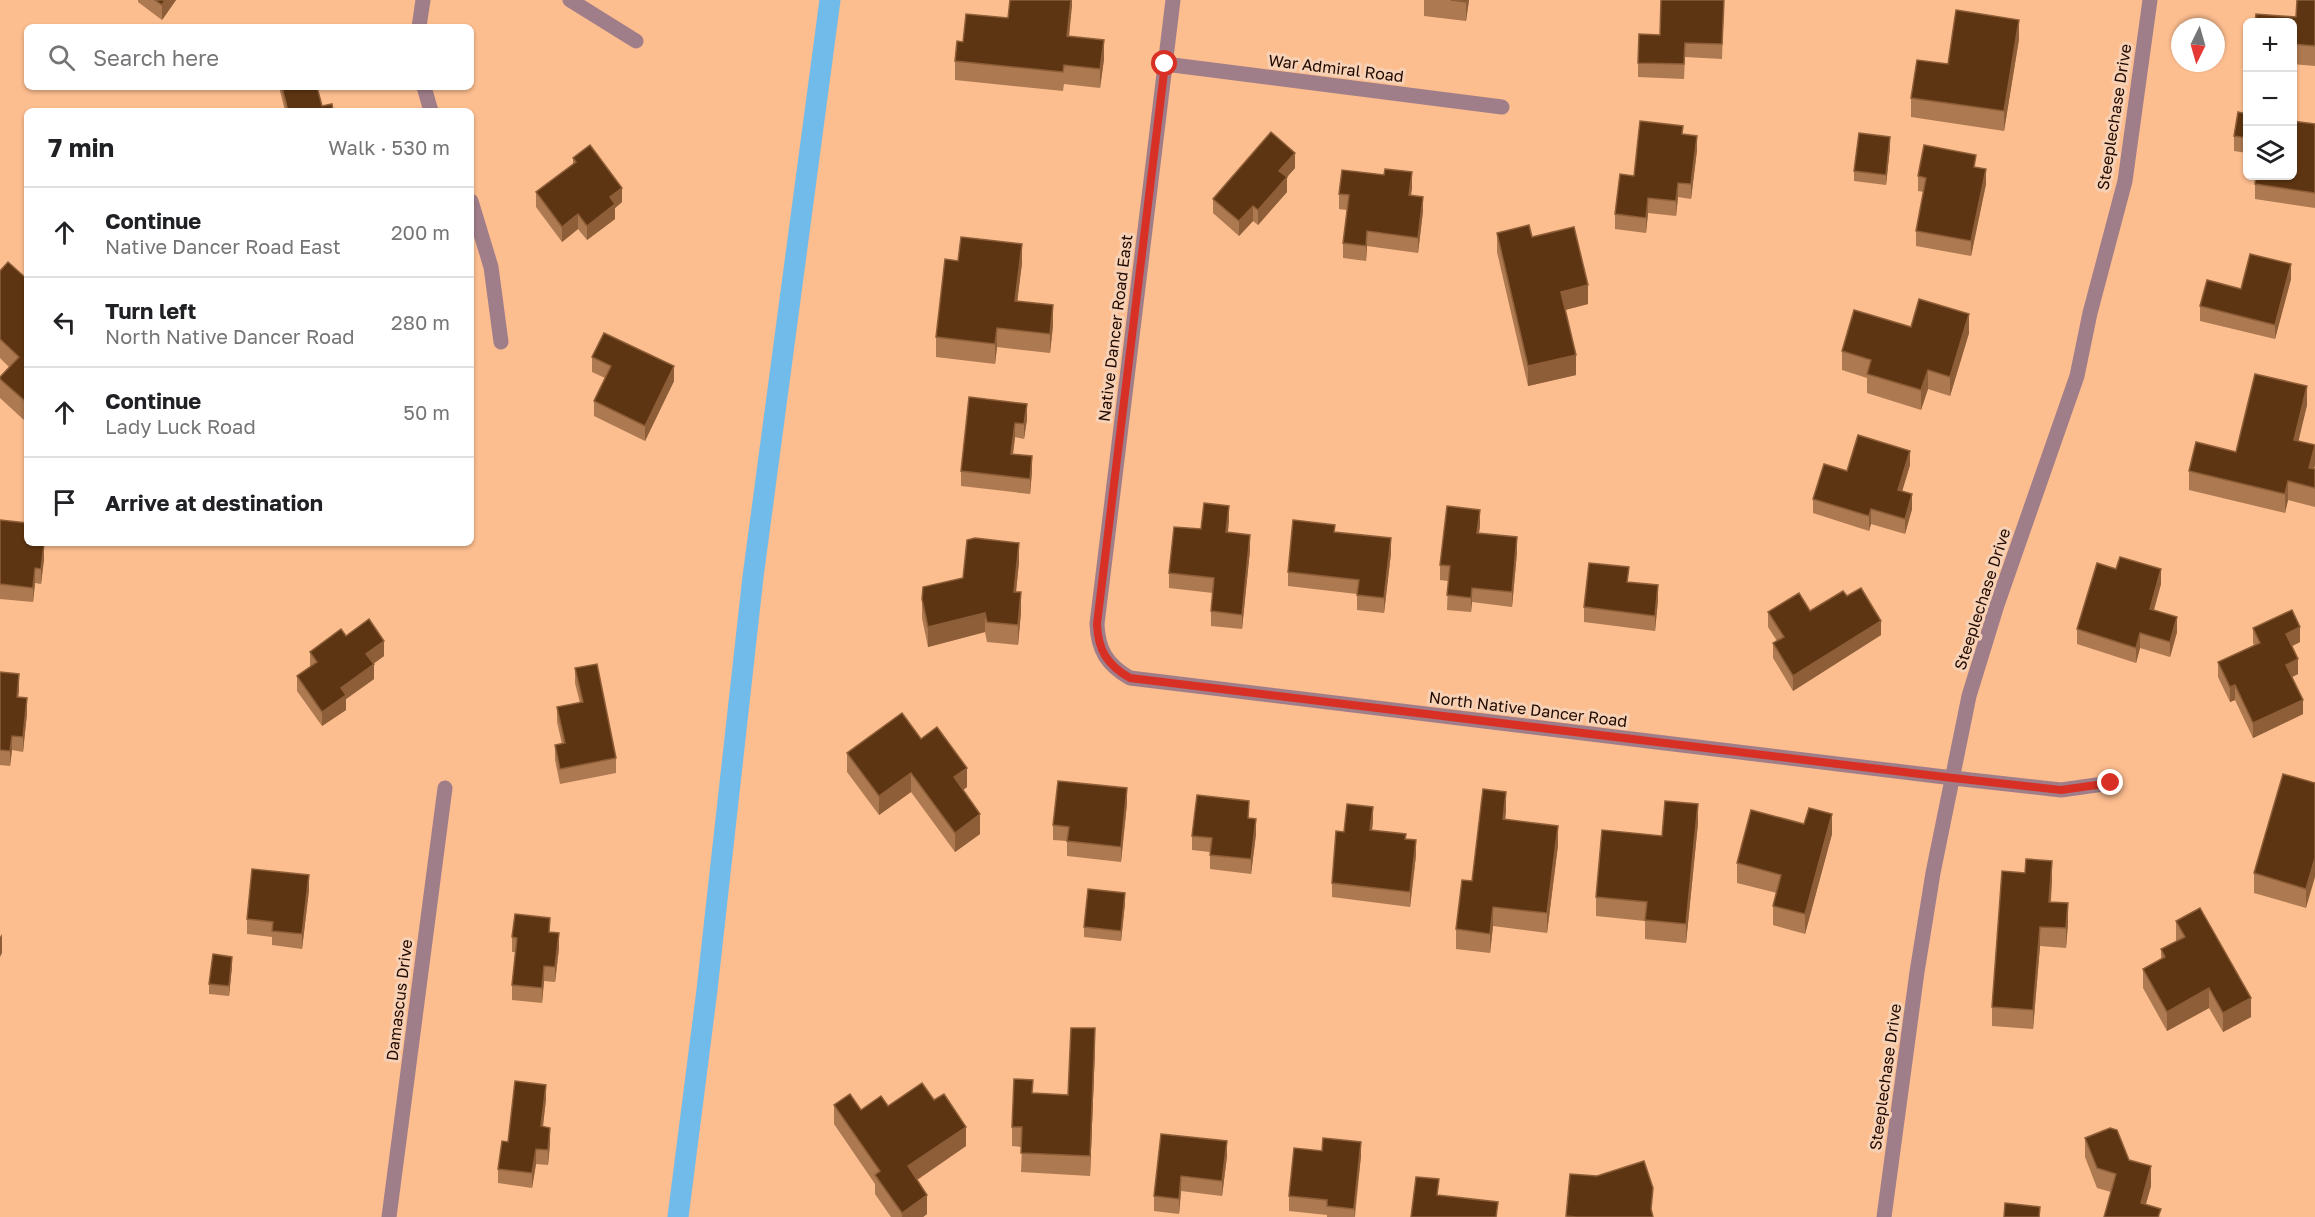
<!DOCTYPE html>
<meta charset="utf-8">
<style>
:root{--surface:#fff;--page:#f6f6f6;--text:#202124;--muted:#757577;--line:#e0e0e0}
body{margin:0;font-family:"Golos Text",sans-serif;background:var(--page);color:var(--text)}
.controls{position:absolute;right:18px;top:18px;display:grid;overflow:hidden;border-radius:9px;box-shadow:0 2px 4px #0004}
.controls button{width:54px;height:54px;display:grid;place-items:center;padding:0;border:0;border-bottom:2px solid var(--line);background:var(--surface);color:var(--text);font:30px sans-serif}
.compass{position:absolute;left:2171px;top:18px;width:54px;height:54px;border-radius:50%;background:var(--surface);box-shadow:0 2px 4px #0004;rotate:185deg}
.stop{position:absolute;width:18px;height:18px;margin:-14px;border:4px solid #d93025;border-radius:50%;background:#fff}
.stop.end{background:#d93025;border-color:#fff;box-shadow:0 2px 6px #0008}
.list{margin:0;padding:0;list-style:none}
h2{display:flex;justify-content:space-between;align-items:center;height:78px;margin:0;padding:0 24px;font-size:26px}
h2 small{font-size:20px;font-weight:400;color:var(--muted)}
.list li{display:grid;grid-template-columns:39px 1fr auto;gap:18px;align-items:center;box-sizing:border-box;height:90px;padding:0 24px;border-top:2px solid var(--line)}
.list b{display:block;font-size:22px;white-space:nowrap}
.list p{margin:0;font-size:20px;white-space:nowrap;color:var(--muted)}
.list em{font-size:20px;font-style:normal;color:var(--muted)}
.icon{flex:none;width:33px;height:33px;fill:none;stroke:currentColor;stroke-width:2;stroke-linecap:round;stroke-linejoin:round}
.map{position:relative;flex:none;width:2315px;height:1217px;overflow:hidden}
.search{position:absolute;background:var(--surface);box-shadow:0 2px 4px #0004;left:24px;top:24px;width:450px;height:66px;display:flex;align-items:center;gap:15px;box-sizing:border-box;padding:0 21px;border-radius:9px;color:var(--muted);font-size:22px}
.panel{position:absolute;background:var(--surface);box-shadow:0 2px 4px #0004;left:24px;top:108px;width:450px;height:438px;border-radius:9px}
.map>svg:first-child{display:block}
</style>
<div class="map">
<svg width="2315" height="1217" viewBox="0 0 2315 1217">
<rect width="100%" height="100%" fill="#fcbd8f"/>
<g fill="none" stroke-linecap="round" stroke-linejoin="round">
<!-- canal -->
<path stroke="#70bbe9" stroke-width="21" d="M678 1217 707 990 753 577 830 0"/>
<!-- minor -->
<g stroke="#a07e89" stroke-width="15">
<path d="M570 0 636 41"/>
<path d="M1173 0 1097 624C1098 650 1107 665 1130 678L1953 778 2061 790 2111 783"/>
<path d="M419 27 423 0"/>
<path d="M1165 64 1502 107"/>
<path d="M424 87 431 111"/>
<path d="M471 201 491 267 501 342"/>
<path d="M389 1217 445 788"/>
</g>
<!-- tertiary -->
<path stroke="#a07e89" stroke-width="15" d="M1884 1217 1917 972 1933 873 1969 696 1997 605 2077 376 2090 313 2125 181 2150 0"/>
</g>
<!-- wall -->
<g fill="#ad7950">
<path d="M138 0H176L162 20 138 2Z"/>
<path d="M1072 0 1069 36 1104 59 1100 88 1064 84 1063 91 955 80V61L963 42 1008 18Z"/>
<path d="M1424 0H1469L1466 21 1424 16Z"/>
<path d="M1724 0 1722 59 1685 57 1684 79 1638 77V63L1660 35Z"/>
<path d="M2315 0V66L2292 64V22L2296 17Z"/>
<path d="M2019 39 2004 131 1911 117V98Z"/>
<path d="M279 87H317L322 106 333 111H285Z"/>
<path d="M2247 114V153L2234 151V136Z"/>
<path d="M2315 124V208L2255 199V184Z"/>
<path d="M1683 134 1697 150 1691 199 1678 197 1676 216 1648 213 1646 233 1615 229V214L1634 176Z"/>
<path d="M1890 147 1886 185 1854 181V171Z"/>
<path d="M573 158 622 202 615 208V219L587 240 578 229 562 242 536 207V192L573 165Z"/>
<path d="M1976 167 1986 184 1971 256 1916 246V231L1924 192 1918 191V176Z"/>
<path d="M1295 168 1287 177V192L1258 225 1253 221 1239 236 1213 213V199Z"/>
<path d="M1412 187 1411 195 1423 211 1418 253 1367 246 1366 261 1343 258V243L1347 210 1339 209V194Z"/>
<path d="M1497 233 1532 237 1588 304 1565 310 1576 375 1528 386 1497 252Z"/>
<path d="M958 261 1022 263 1017 301 1053 325 1050 353 997 347 995 364 936 357V337Z"/>
<path d="M0 271 27 279V418L25 421 0 398V377L9 367 0 358Z"/>
<path d="M2291 279 2275 339 2200 321V306L2241 289Z"/>
<path d="M1911 327 1969 333 1950 396 1928 389 1921 410 1867 393V378L1842 370V351Z"/>
<path d="M592 357 674 381 645 441 594 416V401L605 378 592 372Z"/>
<path d="M969 397 1027 419 1024 439 1015 437 1013 454 1032 471 1030 494 961 486V471Z"/>
<path d="M2307 405 2298 441 2315 465 2314 469H2315V507L2288 500 2285 513 2189 490V471L2236 452Z"/>
<path d="M1910 465 1902 491 1912 509 1905 534 1871 524 1869 531 1813 513V499L1847 471Z"/>
<path d="M0 520 44 559 41 584 35 583 33 602 0 599Z"/>
<path d="M1229 520 1228 532 1250 550 1242 629 1211 626V611L1213 593 1169 588V573L1201 529Z"/>
<path d="M1480 525 1479 533 1517 552 1512 607 1472 602 1471 612 1447 610 1448 581 1440 580V565Z"/>
<path d="M1335 532 1391 553 1384 613 1357 610V594L1288 586V572Z"/>
<path d="M1019 562 1016 592 1021 612 1018 645 987 642 985 632 928 647 922 618V599L963 578Z"/>
<path d="M1629 582 1658 600 1655 631 1584 622V607Z"/>
<path d="M2161 584 2154 610 2177 632 2170 657 2140 648 2136 663 2077 644V629Z"/>
<path d="M1847 596 1881 635 1793 691 1773 658V643L1777 641 1768 627V612L1810 611Z"/>
<path d="M2253 628 2300 642 2292 646 2298 674 2292 677 2303 714 2253 738 2235 700 2230 702 2218 677V662L2254 645 2253 643Z"/>
<path d="M346 636 384 656 373 664 374 679 346 699V710L322 726 297 691V676L310 667V652Z"/>
<path d="M575 668 616 758V773L560 784 555 760V745L562 744 557 722V707L580 703 575 683Z"/>
<path d="M0 672 19 689 18 697 27 713 23 752 12 750 10 766 0 765Z"/>
<path d="M921 739 967 787 963 790 980 834 955 852 911 792 879 815 847 772V753Z"/>
<path d="M2315 783 2306 908 2254 893V873Z"/>
<path d="M1127 803 1121 862 1067 856V841L1053 840V825Z"/>
<path d="M1506 811 1505 819 1558 845 1547 933 1493 926 1490 953 1456 949V929L1472 881Z"/>
<path d="M1249 818 1256 834 1251 874 1210 869V852L1192 850V836Z"/>
<path d="M1373 821 1372 830 1406 839 1416 855 1410 907 1332 897V883L1344 832Z"/>
<path d="M1698 823 1686 943 1645 939V921L1596 916V897L1662 836Z"/>
<path d="M1832 834 1805 934 1773 925V906L1777 893 1737 883V863Z"/>
<path d="M2052 880 2051 902 2068 923 2066 948 2040 946 2033 1029 1992 1026V1007Z"/>
<path d="M309 890 302 949 272 945V937L247 934V919Z"/>
<path d="M1125 903 1121 941 1084 937V927Z"/>
<path d="M2176 921 2251 1017 2223 1032 2209 1008 2167 1031 2143 988V969L2161 959V949L2176 941Z"/>
<path d="M550 932 559 948 555 982 544 981 542 1003 512 1000V985L516 952H512V937Z"/>
<path d="M232 966 229 996 209 994V984Z"/>
<path d="M1095 1048 1090 1176 1021 1172 1022 1147 1012 1146V1127L1033 1093 1068 1095Z"/>
<path d="M546 1099 543 1127 550 1143 548 1165 536 1164 532 1188 498 1183V1169L508 1142Z"/>
<path d="M834 1105 861 1110 966 1146 917 1180 927 1214 923 1217H891L875 1194V1184L834 1124Z"/>
<path d="M1161 1134 1227 1156 1222 1196 1181 1191 1179 1214 1154 1211V1196Z"/>
<path d="M2085 1138 2129 1160 2151 1186 2146 1204 2161 1217 2111 1192 2097 1188 2085 1157Z"/>
<path d="M1361 1156 1355 1217H1327V1215L1289 1211V1196Z"/>
</g>
<!-- shaded-wall -->
<g fill="#8d5e38">
<path d="M165 0H176L162 20V5Z"/>
<path d="M1071 0H1072V6L1067 55V36Z"/>
<path d="M1466 0H1469L1466 21Z"/>
<path d="M2019 20V39L2004 131V111Z"/>
<path d="M1104 40V59L1100 88V69Z"/>
<path d="M1697 136V150L1691 199V184Z"/>
<path d="M1890 137V147L1886 185V175Z"/>
<path d="M1295 153V168L1287 177V192L1258 225V210L1279 171Z"/>
<path d="M1986 169V184L1971 256V241Z"/>
<path d="M1412 172V187L1409 210V195Z"/>
<path d="M1678 183V197L1676 216V201Z"/>
<path d="M622 188V202L615 208V219L587 240V226L610 197Z"/>
<path d="M1423 197V211L1418 253V238Z"/>
<path d="M1648 198V213L1646 233V218Z"/>
<path d="M1253 206V221L1239 236V221Z"/>
<path d="M578 214V229L562 242V227Z"/>
<path d="M1367 231V246L1366 261V246Z"/>
<path d="M1022 244V263L1015 320V301Z"/>
<path d="M2291 264V279L2275 339V325Z"/>
<path d="M1588 285V304L1561 311V292Z"/>
<path d="M1053 305V325L1050 353V334Z"/>
<path d="M1969 314V333L1950 396V377Z"/>
<path d="M997 328V347L995 364V344Z"/>
<path d="M1576 355V375L1528 386V366Z"/>
<path d="M674 366V381L645 441V426Z"/>
<path d="M1928 370V389L1921 410V390Z"/>
<path d="M2307 386V405L2294 460V440Z"/>
<path d="M27 399V418L25 421V401Z"/>
<path d="M1027 404V419L1024 439V424Z"/>
<path d="M1015 423V437L1011 469V454Z"/>
<path d="M2315 445V465L2309 487V468Z"/>
<path d="M1910 451V465L1898 505V490Z"/>
<path d="M1032 456V471L1030 494V479Z"/>
<path d="M2288 481V500L2285 513V494Z"/>
<path d="M1912 494V509L1905 534V519Z"/>
<path d="M1229 506V520L1226 547V532Z"/>
<path d="M1871 509V524L1869 531V516Z"/>
<path d="M1480 510V525L1477 548V533Z"/>
<path d="M1250 535V550L1242 629V615Z"/>
<path d="M1517 537V552L1512 607V592Z"/>
<path d="M1391 538V553L1384 613V598Z"/>
<path d="M1019 543V562L1014 611V592Z"/>
<path d="M44 544V559L41 584V569Z"/>
<path d="M35 568V583L33 602V588Z"/>
<path d="M2161 569V584L2150 623V609Z"/>
<path d="M1658 585V600L1655 631V616Z"/>
<path d="M1472 588V602L1471 612V598Z"/>
<path d="M1021 592V612L1018 645V625Z"/>
<path d="M985 613V632L928 647V627Z"/>
<path d="M2177 617V632L2170 657V642Z"/>
<path d="M1881 621V635L1793 691V676Z"/>
<path d="M2300 627V642L2286 649V634Z"/>
<path d="M2140 633V648L2136 663V648Z"/>
<path d="M384 641V656L366 669V654Z"/>
<path d="M2298 659V674L2286 680V665Z"/>
<path d="M374 664V679L346 699V710L322 726V712L341 688Z"/>
<path d="M19 674V689L17 711V697Z"/>
<path d="M2235 685V700L2230 702V687Z"/>
<path d="M27 698V713L23 752V737Z"/>
<path d="M2303 700V714L2253 738V723Z"/>
<path d="M12 736V750L10 766V751Z"/>
<path d="M967 768V787L954 797V777Z"/>
<path d="M911 773V792L879 815V796Z"/>
<path d="M1127 788V803L1121 862V847Z"/>
<path d="M1506 792V811L1503 838V819Z"/>
<path d="M1698 804V823L1686 943V924Z"/>
<path d="M1373 807V821L1370 845V830Z"/>
<path d="M980 814V834L955 852V833Z"/>
<path d="M1832 814V834L1805 934V914Z"/>
<path d="M1256 819V834L1251 874V859Z"/>
<path d="M1558 826V845L1547 933V913Z"/>
<path d="M1416 840V855L1410 907V892Z"/>
<path d="M2315 858V877L2306 908V889Z"/>
<path d="M2052 861V880L2049 921V902Z"/>
<path d="M309 875V890L302 949V934Z"/>
<path d="M1125 893V903L1121 941V931Z"/>
<path d="M2068 903V923L2066 948V928Z"/>
<path d="M1493 907V926L1490 953V934Z"/>
<path d="M2040 927V946L2033 1029V1010Z"/>
<path d="M559 933V948L555 982V967Z"/>
<path d="M2 934V953L0 957V937Z"/>
<path d="M232 957V966L229 996V986Z"/>
<path d="M544 966V981L542 1003V988Z"/>
<path d="M2209 988V1008L2167 1031V1012Z"/>
<path d="M2251 998V1017L2223 1032V1013Z"/>
<path d="M1095 1028V1048L1090 1176V1156Z"/>
<path d="M546 1085V1099L541 1141V1126Z"/>
<path d="M966 1127V1146L908 1186V1166Z"/>
<path d="M550 1128V1143L548 1165V1150Z"/>
<path d="M1227 1141V1156L1222 1196V1181Z"/>
<path d="M1361 1142V1156L1354 1217V1209Z"/>
<path d="M536 1149V1164L532 1188V1173Z"/>
<path d="M2151 1166V1186L2142 1217 2141 1203Z"/>
<path d="M1181 1176V1191L1179 1214V1199Z"/>
<path d="M927 1195V1214L923 1217H902V1213Z"/>
</g>
<!-- building -->
<g fill="#5e3512" stroke="#8d5e38" stroke-width="1.5">
<path d="M155 0H165L162 5Z"/>
<path d="M1010 0H1071L1067 36 1104 40 1100 69 1064 65 1063 72 955 61 957 41 963 42 966 14 1008 18Z"/>
<path d="M1451 0H1466V2Z"/>
<path d="M1661 0H1724L1722 44 1685 43 1684 64 1638 63 1639 34 1660 35Z"/>
<path d="M2297 0H2315V46L2292 44V22H2255L2256 14 2296 17Z"/>
<path d="M1956 10 2019 20 2004 111 1911 98 1917 60 1948 64Z"/>
<path d="M282 87H317L322 106 332 104 333 111H288Z"/>
<path d="M2238 112 2247 114V138L2234 136Z"/>
<path d="M1640 121 1683 126 1682 134 1697 136 1691 184 1678 183 1676 201 1648 198 1646 218 1615 214 1620 174 1634 176Z"/>
<path d="M2292 121 2315 124V193L2255 184 2256 176H2292Z"/>
<path d="M1271 132 1295 153 1279 171 1287 177 1258 210 1253 206 1239 221 1213 199Z"/>
<path d="M1859 133 1890 137 1886 175 1854 171Z"/>
<path d="M590 145 622 188 610 197 615 204 587 226 578 214 562 227 536 192 576 162 573 158Z"/>
<path d="M1924 145 1976 155 1974 167 1986 169 1971 241 1916 231 1926 178 1918 176Z"/>
<path d="M1385 169 1412 172 1409 195 1423 197 1418 238 1367 231 1366 246 1343 243 1349 195 1339 194 1342 170 1384 175Z"/>
<path d="M1529 225 1532 237 1574 227 1588 285 1561 292 1576 355 1528 366 1497 233Z"/>
<path d="M961 237 1022 244 1015 301 1053 305 1050 334 997 328 995 344 936 337 945 259 958 261Z"/>
<path d="M2250 254 2291 264 2275 325 2200 306 2207 280 2241 289Z"/>
<path d="M8 262 27 279V399L25 401 0 379V377L19 357 0 339V271Z"/>
<path d="M1919 299 1969 314 1950 377 1928 370 1921 390 1867 374 1871 360 1842 351 1854 310 1911 327Z"/>
<path d="M604 333 674 366 645 426 594 401 611 366 592 357Z"/>
<path d="M2255 374 2307 386 2294 440 2315 445 2309 468 2315 469V488L2288 481 2285 494 2189 471 2196 442 2236 452Z"/>
<path d="M969 397 1027 404 1024 424 1015 423 1011 454 1032 456 1030 479 961 471Z"/>
<path d="M1858 435 1910 451 1898 490 1912 494 1905 519 1871 509 1869 516 1813 499 1824 464 1847 471Z"/>
<path d="M1204 503 1229 506 1226 532 1250 535 1242 615 1211 611 1214 578 1169 573 1174 527 1201 529Z"/>
<path d="M1447 506 1480 510 1477 533 1517 537 1512 592 1472 588 1471 598 1447 595 1450 566 1440 565Z"/>
<path d="M0 520 27 523V543L44 544 41 569 35 568 33 588 0 584Z"/>
<path d="M1293 520 1335 525 1334 532 1391 538 1384 598 1357 595 1359 580 1288 572Z"/>
<path d="M975 538 1019 543 1014 592H1021L1018 625 987 622 985 613 928 627 922 599 923 587 963 578 967 540Z"/>
<path d="M2120 557 2161 569 2150 609 2177 617 2170 642 2140 633 2136 648 2077 629 2097 563 2116 569Z"/>
<path d="M1589 563 1629 567 1627 582 1658 585 1655 616 1584 607Z"/>
<path d="M1861 588 1881 621 1793 676 1773 643 1784 637 1768 612 1799 593 1810 611 1843 591 1847 596Z"/>
<path d="M2292 610 2300 627 2286 634 2298 659 2286 665 2303 700 2253 723 2235 685 2230 687 2218 662 2260 643 2253 628Z"/>
<path d="M369 619 384 641 366 654 374 664 341 688 346 695 322 712 297 676 317 662 310 652 341 629 346 636Z"/>
<path d="M597 664 616 758 560 769 555 745 565 743 557 707 583 702 575 668Z"/>
<path d="M0 672 19 674 17 697 27 698 23 737 12 736 10 751 0 750Z"/>
<path d="M902 713 921 739 937 727 967 768 954 777 980 814 955 833 911 773 879 796 847 753Z"/>
<path d="M2283 774 2315 783V858L2306 889 2254 873Z"/>
<path d="M1058 781 1127 788 1121 847 1067 841 1069 827 1053 825Z"/>
<path d="M1483 789 1506 792 1503 819 1558 826 1547 913 1493 907 1490 934 1456 929 1462 880 1472 881Z"/>
<path d="M1197 795 1249 801 1248 818 1256 819 1251 859 1210 855 1212 838 1192 836Z"/>
<path d="M1665 801 1698 804 1686 924 1645 920 1647 902 1596 897 1602 830 1662 836Z"/>
<path d="M1347 804 1373 807 1370 830 1406 834 1405 839 1416 840 1410 892 1332 883 1336 831 1344 832Z"/>
<path d="M1809 808 1832 814 1805 914 1773 906 1781 875 1737 863 1751 810 1804 824Z"/>
<path d="M2026 859 2052 861 2049 902 2068 903 2066 928 2040 927 2033 1010 1992 1007 2002 871 2025 873Z"/>
<path d="M252 869 309 875 302 934 272 931 273 922 247 919Z"/>
<path d="M1088 889 1125 893 1121 931 1084 927Z"/>
<path d="M2200 908 2251 998 2223 1013 2209 988 2167 1012 2143 969 2165 957 2161 949 2185 937 2176 921Z"/>
<path d="M515 914 550 918 549 932 559 933 555 967 544 966 542 988 512 985 517 938 512 937Z"/>
<path d="M213 954 232 957 229 986 209 984Z"/>
<path d="M1071 1028H1095L1090 1156 1021 1153 1022 1127H1012L1014 1079 1033 1080 1032 1093 1068 1095Z"/>
<path d="M515 1081 546 1085 541 1126 550 1128 548 1150 536 1149 532 1173 498 1169 502 1141 508 1142Z"/>
<path d="M922 1083 934 1100 944 1094 966 1127 908 1166 927 1195 902 1213 875 1175 880 1171 834 1105 850 1094 861 1110 881 1096 888 1106Z"/>
<path d="M2110 1128 2117 1130 2129 1160 2151 1166 2141 1203 2161 1209 2158 1217H2104L2116 1174 2097 1168 2085 1138Z"/>
<path d="M1161 1134 1227 1141 1222 1181 1181 1176 1179 1199 1154 1196Z"/>
<path d="M1323 1138 1361 1142 1354 1209 1327 1206V1200L1289 1196 1294 1148 1322 1151Z"/>
<path d="M1644 1161 1653 1188 1651 1209 1653 1217H1576L1566 1216 1570 1174 1597 1176Z"/>
<path d="M1416 1177 1439 1179 1437 1195 1498 1202 1496 1217H1411Z"/>
<path d="M2005 1203 2040 1207 2039 1217H2004Z"/>
</g>
<g fill="none" stroke-linecap="round" stroke-linejoin="round">
<!-- route -->
<path stroke="#d93025" stroke-width="8" d="M1165 64 1097 624C1098 650 1107 665 1130 678L1953 778 2061 790 2111 783"/>
</g>
<g text-anchor="middle" stroke-width="6" stroke-linejoin="round" paint-order="stroke">
<!-- street labels -->
<g font-size="16" fill="#200a00" stroke="#f7d1b5">
<text transform="translate(1336 68) rotate(7)" y="6">War Admiral Road</text>
<text transform="translate(2114 117) rotate(-81)" y="6">Steeplechase Drive</text>
<text transform="translate(1115 328) rotate(-83)" y="6">Native Dancer Road East</text>
<text transform="translate(1982 599) rotate(-72)" y="6">Steeplechase Drive</text>
<text transform="translate(1528 709) rotate(7)" y="6">North Native Dancer Road</text>
<text transform="translate(399 1000) rotate(-83)" y="6">Damascus Drive</text>
<text transform="translate(1885 1077) rotate(-82)" y="6">Steeplechase Drive</text>
</g>
</g>
</svg>
<div class="controls">
<button>+</button>
<button>−</button>
<button><svg class="icon" aria-label="layers" viewBox="0 0 24 24"><path d="M12 4l9 5-9 5-9-5zM3 14l9 5 9-5"/></svg></button>
</div>
<svg class="compass" viewBox="-18 -18 36 36"><path d="M0-13l5 13h-10z" fill="#e53935"/><path d="M0 13l5-13h-10z" fill="#757577"/></svg>
<div class="stop" style="left:1165px;top:64px"></div>
<div class="stop end" style="left:2111px;top:783px"></div>
<div class="search"><svg class="icon" aria-label="search" viewBox="0 0 24 24"><circle cx="10" cy="10" r="6"/><path d="M15 15l6 6"/></svg>Search here</div>
<section class="panel">
<h2>7 min<small>Walk · 530 m</small></h2>
<ul class="list">
<li><svg class="icon" aria-label="ahead" viewBox="0 0 24 24"><path d="M12 20V5M6 11l6-6 6 6"/></svg><div><b>Continue</b><p>Native Dancer Road East</p></div><em>200 m</em></li>
<li><svg class="icon" aria-label="left" viewBox="0 0 24 24"><path d="M17 20v-9H6M10 6l-5 5 5 5"/></svg><div><b>Turn left</b><p>North Native Dancer Road</p></div><em>280 m</em></li>
<li><svg class="icon" aria-label="ahead" viewBox="0 0 24 24"><path d="M12 20V5M6 11l6-6 6 6"/></svg><div><b>Continue</b><p>Lady Luck Road</p></div><em>50 m</em></li>
<li><svg class="icon" aria-label="arrive" viewBox="0 0 24 24"><path d="M6 21V4h12l-3 4 3 4H6"/></svg><div><b>Arrive at destination</b></div></li>
</ul>
</section>
</div>
